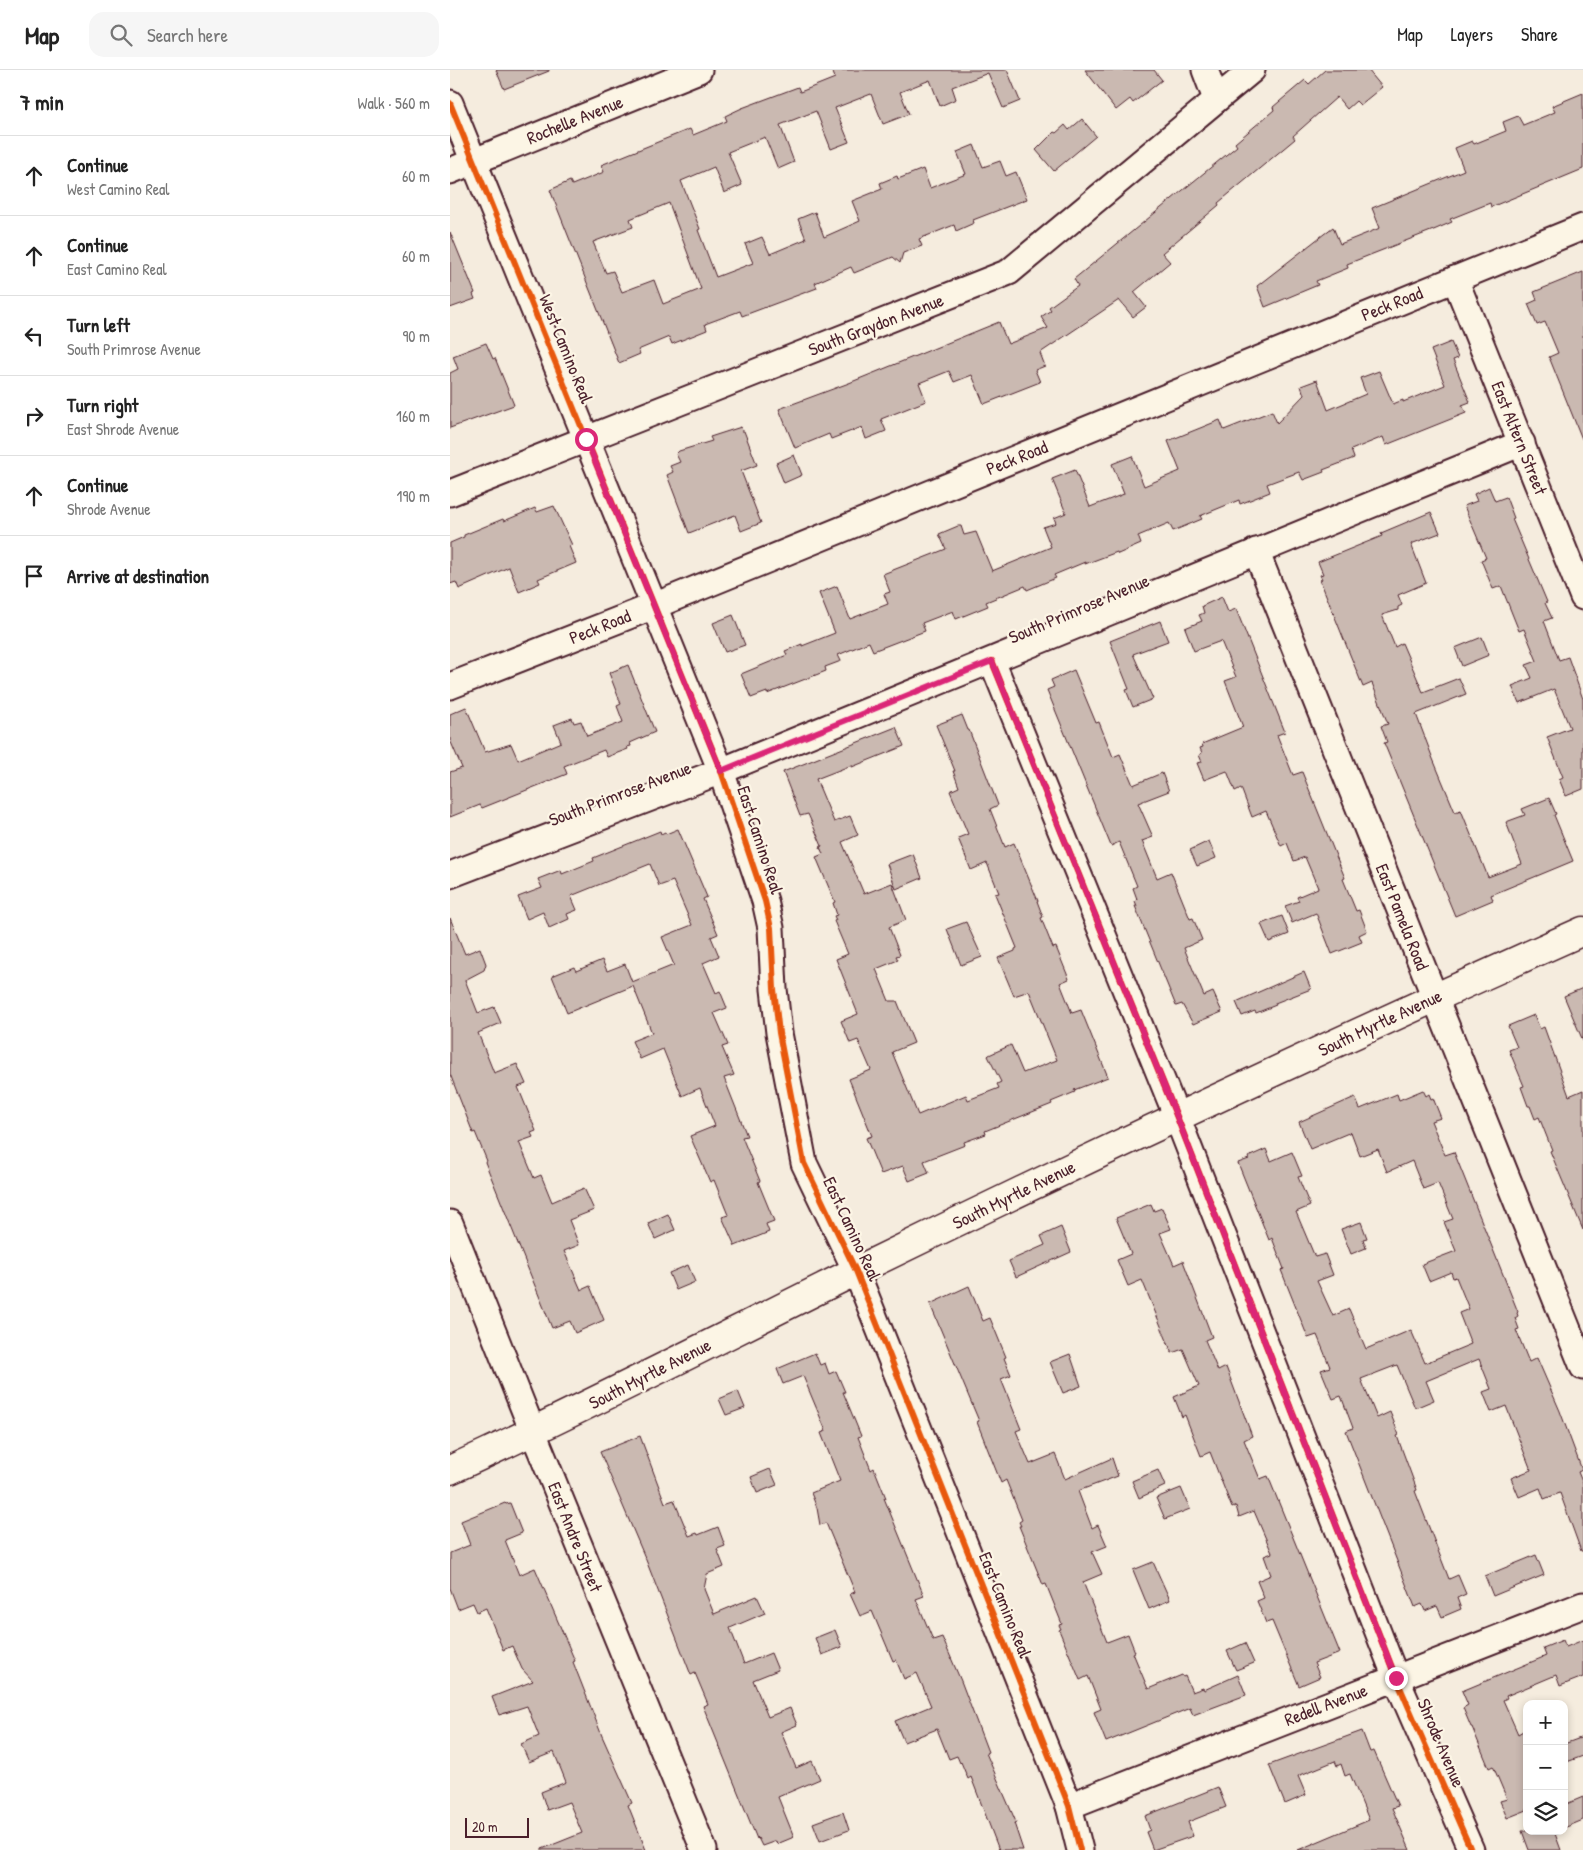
<!DOCTYPE html>
<meta charset="utf-8">
<style>
:root{--surface:#fff;--page:#f6f6f6;--text:#222;--muted:#767676;--line:#e0e0e0}
body{margin:0;font-family:"Patrick Hand",sans-serif;background:var(--page);color:var(--text)}
.controls{position:absolute;right:15px;bottom:15px;display:grid;overflow:hidden;border-radius:10px;box-shadow:0 2px 8px #0003}
.controls button{width:45px;height:45px;display:grid;place-items:center;padding:0;border:0;border-bottom:1px solid var(--line);background:var(--surface);color:var(--text);font:25px sans-serif}
.scale{position:absolute;left:15px;bottom:12px;width:64px;box-sizing:border-box;padding-left:5px;border:2px solid #4a1f2b;border-top:0;font-size:14px;line-height:18px;white-space:nowrap;color:#4a1f2b;-webkit-text-stroke:4px #fcf5e5;paint-order:stroke}
.stop{position:absolute;width:15px;height:15px;margin:-11px;border:4px solid #db2777;border-radius:50%;background:#fff}
.stop.end{background:#db2777;border-color:#fff;box-shadow:0 1px 5px #0008}
.list{margin:0;padding:0;list-style:none}
h2{display:flex;justify-content:space-between;align-items:center;height:65px;margin:0;padding:0 20px;font-size:21px}
h2 small{font-size:16px;font-weight:400;color:var(--muted)}
.list li{display:grid;grid-template-columns:32px 1fr auto;gap:15px;align-items:center;box-sizing:border-box;height:80px;padding:0 20px;border-top:1px solid var(--line)}
.list b{display:block;font-size:19px;white-space:nowrap}
.list p{margin:0;font-size:16px;white-space:nowrap;color:var(--muted)}
.list em{font-size:16px;font-style:normal;color:var(--muted)}
.icon{flex:none;width:28px;height:28px;fill:none;stroke:currentColor;stroke-width:2;stroke-linecap:round;stroke-linejoin:round}
.map{position:relative;flex:none;width:1133px;height:1780px;overflow:hidden}
header{display:flex;align-items:center;gap:30px;box-sizing:border-box;height:70px;padding:0 25px;background:var(--surface);border-bottom:1px solid var(--line)}
header strong{font-size:24px}
nav{display:flex;gap:28px;margin-inline-start:auto;font-size:18px}
.search{width:350px;height:45px;background:var(--page);display:flex;align-items:center;gap:12px;box-sizing:border-box;padding:0 18px;border-radius:15px;color:var(--muted);font-size:19px}
main{display:flex}
aside{flex:1;background:var(--surface)}
.map>svg:first-child{display:block}
</style>
<header>
<strong>Map</strong>
<div class="search"><svg class="icon" aria-label="search" viewBox="0 0 24 24"><circle cx="10" cy="10" r="6"/><path d="M15 15l6 6"/></svg>Search here</div>
<nav><a>Map</a><a>Layers</a><a>Share</a></nav>
</header>
<main>
<aside>
<h2>7 min<small>Walk · 560 m</small></h2>
<ul class="list">
<li><svg class="icon" aria-label="ahead" viewBox="0 0 24 24"><path d="M12 20V5M6 11l6-6 6 6"/></svg><div><b>Continue</b><p>West Camino Real</p></div><em>60 m</em></li>
<li><svg class="icon" aria-label="ahead" viewBox="0 0 24 24"><path d="M12 20V5M6 11l6-6 6 6"/></svg><div><b>Continue</b><p>East Camino Real</p></div><em>60 m</em></li>
<li><svg class="icon" aria-label="left" viewBox="0 0 24 24"><path d="M17 20v-9H6M10 6l-5 5 5 5"/></svg><div><b>Turn left</b><p>South Primrose Avenue</p></div><em>90 m</em></li>
<li><svg class="icon" aria-label="right" viewBox="0 0 24 24"><path d="M7 20v-9h11M14 6l5 5-5 5"/></svg><div><b>Turn right</b><p>East Shrode Avenue</p></div><em>160 m</em></li>
<li><svg class="icon" aria-label="ahead" viewBox="0 0 24 24"><path d="M12 20V5M6 11l6-6 6 6"/></svg><div><b>Continue</b><p>Shrode Avenue</p></div><em>190 m</em></li>
<li><svg class="icon" aria-label="arrive" viewBox="0 0 24 24"><path d="M6 21V4h12l-3 4 3 4H6"/></svg><div><b>Arrive at destination</b></div></li>
</ul>
</aside>
<div class="map">
<svg width="1133" height="1780" viewBox="0 0 1133 1780">
<rect width="100%" height="100%" fill="#f5ecde"/>
<filter id="ink" filterUnits="userSpaceOnUse"><feTurbulence type="fractalNoise" baseFrequency=".02" numOctaves="2"/><feDisplacementMap in="SourceGraphic" scale="10" xChannelSelector="R" yChannelSelector="G"/><feConvolveMatrix kernelMatrix="1 2 1 2 8 2 1 2 1" color-interpolation-filters="sRGB"/></filter>
<g filter="url(#ink)">
<!-- building -->
<g fill="#cab9b1" stroke="#4a1f2b" fill-rule="evenodd">
<path d="M46 0H99V1L54 19Z"/>
<path d="M382 0H557L570 31 553 38 538 3 502 17 506 29 490 36 480 10 450 22 459 44 433 54 421 24 385 38 399 72 381 79 366 41 330 55 344 92 328 99 315 67 278 82 292 115 274 123 264 97 231 111 250 159 248 160 266 207 303 193 295 174 312 167 320 184 356 169 348 149 365 142 374 167 410 151 402 131 432 119 430 113 447 106 448 109 473 99 480 118 516 104 507 82 524 75 533 97 550 91 556 106 566 102 577 129 523 150 524 153 506 161 504 155 469 169 472 176 453 183 450 193 443 187 404 203 401 197 365 213 367 218 292 246 290 241 255 254 257 260 222 274 219 267 188 280 190 284 169 293 100 120 120 111 122 115 154 102 151 95 240 59 243 65 277 51 275 46 292 38 348 17 350 22 385 8ZM219 133 251 219 213 234 204 210 172 222 163 201 156 203 143 172 183 157 180 149Z"/>
<path d="M635 0H704L712 10 683 33 680 29 666 40Z"/>
<path d="M875 0H918L932 17 910 35 906 31 897 39 887 27 843 66 845 69 768 133 769 135 712 183 720 192 684 222 696 237 683 247 669 230 590 283 595 296 585 300 590 312 534 334 522 305 504 312 499 301 469 313 476 331 431 349 436 361 416 369 412 357 381 369 379 364 345 378 329 339 399 313 549 252 558 274 598 258 591 247 601 240 599 237 628 216 624 209 787 76 785 73 824 40 823 37 855 10 859 14Z"/>
<path d="M1133 23V99L1041 137 1040 133 1000 149 1002 152 986 159 897 194 898 198 866 211 868 215 815 237 807 216 883 157 890 174 930 158 922 138 1014 100 1005 78 1022 71 1024 74 1056 61 1053 52 1068 46 1073 55 1105 42 1102 36Z"/>
<path d="M632 49 646 66 604 101 586 80 604 62 606 63 615 55 619 60Z"/>
<path d="M0 162 25 223 23 224 25 229 0 238Z"/>
<path d="M1133 202V369H1132L1099 287 1108 283 1095 252 1087 255 1078 234 1087 230 1084 222Z"/>
<path d="M1001 272 1008 288 1003 290 1020 332 1012 335 1016 343 936 375 933 367 901 380 904 388 873 400 874 402 853 410 849 402 817 414 820 422 790 434 789 430 750 446 752 449 723 461 719 453 688 466 691 474 668 484 667 482 635 494V492L604 505 606 508 577 520 575 516 536 532 538 536 506 549 503 541 472 553 475 561 423 581 419 572 388 585 391 591 375 597 376 601 317 624V622L301 628 291 604 337 585 335 581 352 574V576L385 563 369 523 387 516 400 549 438 534 434 524 440 522 433 504 496 479 489 464 508 456H511L514 465 526 462 542 501 601 477 593 457 606 453 604 448 616 443 602 409 625 400 640 437 674 424 662 394 682 386 694 416 730 401 718 371 770 350 774 360 822 341 827 353 854 325 851 316 867 310 878 340 916 324 910 308 929 301 943 334 953 330V332L995 315 981 280Z"/>
<path d="M36 273 43 289 45 288 64 335 0 358V303L8 299 3 286Z"/>
<path d="M291 357 292 361H294L307 395 291 401 311 453 291 461 285 445 239 463 217 405 223 402 220 396 230 392 226 384 229 381 262 371 260 367Z"/>
<path d="M344 385 352 405 334 413 326 393Z"/>
<path d="M1039 417 1045 431 1056 427 1064 448 1062 449 1097 532 1095 533 1102 548 1094 551 1109 590 1118 587 1133 629V719L1116 726 1109 709 1113 707 1097 667 1120 658 1104 619 1069 633 1062 616 1082 608 1076 595 1087 591 1074 559 1069 561 1051 516 1043 519 1031 490 1036 488 1014 436 1027 431 1024 424Z"/>
<path d="M104 436 122 475 119 476 126 493 88 509 90 513 69 522 59 497 9 519 6 512 0 514V473L14 467V465L53 449 54 451 85 438 87 442Z"/>
<path d="M981 442 990 463 961 474 976 513 948 525 952 535 948 537V540L932 545 945 577 952 573 973 622 1009 608 1016 624 966 644 983 689 1005 742 1011 740 1038 807 1072 794 1056 752 1075 745 1072 739 1099 728 1106 744 1104 745 1123 791 1041 825 1043 830 1005 846 934 673 937 672 931 656 938 654 922 613 913 617 870 510 872 509 870 505 873 504 868 492 932 466 931 463Z"/>
<path d="M772 527 778 542 786 539 835 662 827 665 843 705 852 702 895 808 893 809 906 841 909 840 917 861 909 865 912 872 882 884 866 843 842 853 835 836 849 831 847 827 868 818 855 787 844 791 837 773 831 776 816 741 802 747 791 718 785 721 777 701 754 710 747 693 752 692 749 685 752 683 750 678 753 677 752 674 793 657 775 611 786 607 771 571 744 581 735 558 752 551 749 545 754 543 752 536Z"/>
<path d="M283 545 295 575 275 582 263 553Z"/>
<path d="M710 551 718 571 683 584 703 629 683 637 676 620 679 619 660 571Z"/>
<path d="M1032 567 1039 585 1012 596 1005 578Z"/>
<path d="M178 595 205 662 180 673 181 676 177 677 178 679 157 687 154 680 114 696 117 704 32 738 30 735 0 747V702L12 698 0 670V644L16 637 35 682 61 674 68 690 111 672 104 655 122 648 124 653 131 651 137 666 173 652 167 636 171 634 159 603Z"/>
<path d="M624 600 646 653 649 652 663 687 670 684 683 715 712 703 719 721 688 733 703 767 692 771 707 808 721 802 740 849 743 848 752 870 734 878 754 926 763 922 772 942 743 954 732 934 726 936 685 836H687L685 831 687 829 683 818 687 816 669 772 661 776 597 620 604 617 601 610Z"/>
<path d="M512 645 518 660H519L548 735 540 739 555 777 564 773 588 831H587L593 847 591 848 603 878 606 877 619 909 610 913 622 943 631 940 658 1007 624 1020 625 1022 601 1032 602 1034 535 1061 536 1064 514 1072 515 1075 474 1091 479 1103 459 1111 453 1096 431 1104 416 1068 422 1066 399 1009 421 1000 408 970 400 973 391 951 408 944 386 889 398 884 384 851 386 850 384 846 387 845 383 833 385 832 366 787 373 784 370 777 372 776 358 744 350 746 333 702 446 657 454 676 402 697V695L366 709 384 752 400 746 408 765 392 772 414 824 442 813 456 850 439 857 450 885 446 886 448 890 426 899 439 931H447L464 973 442 982 468 1045 516 1025 518 1030 549 1018 547 1014 551 1012 538 986 539 985 561 975 573 1003 607 990 579 921 564 926 548 888 565 881V879L567 878 545 824 549 823 537 793 521 800 508 768 518 764 500 721 509 717 503 701H505L486 655Z"/>
<path d="M228 759 257 827 253 829 268 864 261 867 269 886 253 893 266 923 270 921 277 938 264 943 278 975 272 977 284 1005 274 1008 297 1066 292 1067 310 1111 308 1112 324 1151 316 1154 319 1162 285 1176 272 1147 278 1145 264 1110 260 1112 240 1066 265 1056 250 1018 232 1026 213 979 190 989 182 971 202 963 183 916 117 943 102 906 124 897 126 901 152 890 157 901 175 894 182 912 224 895 212 867 242 855 223 811 209 816 200 794 121 826 127 840 117 844 119 849 99 858 93 842 77 849 68 827 92 818 88 809 111 800 112 804 144 791 143 788 210 761 211 764 215 762 216 764Z"/>
<path d="M759 771 766 788 747 796 740 780Z"/>
<path d="M463 784 472 808 446 819 437 794Z"/>
<path d="M832 846 839 864 819 872 811 854Z"/>
<path d="M0 848 15 884 30 878 36 894 34 900 15 910 28 943 44 937 51 953 28 963 44 1003 67 994 76 1014 68 1017 86 1061 81 1063 83 1067 69 1072 84 1108 91 1105 102 1132 134 1118 144 1140 119 1150 129 1175 114 1181 131 1220 140 1216 154 1250 125 1263 120 1251 102 1258 35 1092 37 1091 25 1062 23 1063 0 1004Z"/>
<path d="M516 852 532 887 511 895 497 859Z"/>
<path d="M854 902 861 919 825 933 826 935 806 943 805 941 792 946 786 932Z"/>
<path d="M1133 918V971L1114 926Z"/>
<path d="M1084 945 1090 959 1094 957 1119 1026 1133 1020V1160L1100 1081 1102 1080 1089 1047 1085 1049 1080 1036H1078L1071 1017 1074 1016 1059 980 1067 977 1058 956Z"/>
<path d="M973 1020 976 1026 979 1024 981 1029 983 1028 991 1048 981 1051 995 1085 1004 1082 1068 1242 1067 1243 1068 1246 1065 1248 1069 1259 1066 1260 1079 1292 1087 1288 1110 1341 1132 1400 1128 1402 1133 1414V1481H1131L1110 1423 1094 1429 1090 1418 1069 1427 1061 1408 1081 1400 1056 1336 1041 1342 1033 1322 1041 1319 1029 1289 976 1311 984 1330 965 1338 947 1295 911 1309 927 1348 940 1342 949 1365 947 1366 967 1420 965 1421 999 1509 1008 1505 1016 1524 1007 1528 1011 1539 992 1547 987 1536 975 1541 972 1534 965 1537 896 1361 903 1358 891 1326 883 1329 871 1300 880 1297 867 1265 858 1268 831 1200 834 1199 822 1168 819 1170 788 1093 799 1089 798 1087 816 1079 821 1091 842 1082 852 1106 848 1107 860 1136 846 1142 865 1187 875 1184 883 1205 867 1211 883 1246 899 1239 916 1279 961 1260 975 1293 1021 1274 1009 1243 1019 1239 1006 1207 1003 1208 1001 1202 979 1211 972 1194 1006 1181 994 1152 1003 1149 988 1113 973 1119 962 1091 937 1102 928 1079 910 1086 901 1062 860 1079 849 1052 905 1027 910 1039 947 1024 949 1030Z"/>
<path d="M701 1134 704 1141 712 1138 721 1159 710 1163 724 1195 733 1191 762 1267 755 1270 768 1301 776 1297 802 1366 794 1370 810 1409 818 1406 890 1583 864 1593 870 1607 849 1616 822 1551 816 1553 807 1531 814 1528 807 1511 821 1505 814 1486 822 1483 804 1441 789 1447 786 1436 782 1438 760 1382 751 1386 735 1345 732 1347 724 1327 749 1316 733 1279 722 1283 692 1210 678 1216 667 1190 681 1184 666 1148Z"/>
<path d="M218 1144 225 1160 205 1169 198 1153Z"/>
<path d="M911 1152 917 1168 913 1169 916 1178 901 1184 891 1159Z"/>
<path d="M611 1157 621 1182 566 1207 559 1191 595 1175 591 1166Z"/>
<path d="M238 1195 245 1212 226 1220 219 1203Z"/>
<path d="M519 1216 533 1251 540 1248 556 1287 554 1288 561 1305 551 1309 571 1359 566 1361 580 1394 605 1384 615 1409 662 1388 668 1406 628 1421 642 1458 648 1455 657 1476 642 1482 652 1504 633 1512 657 1572 678 1564 685 1582 683 1583 698 1619 732 1605 733 1607 735 1606 742 1622 753 1618 754 1620 788 1605 796 1625 743 1645 740 1638 656 1672 644 1642 651 1639 638 1606 630 1610 609 1560 611 1559 609 1555 612 1554 596 1514 593 1515 569 1456H571L569 1452 572 1450 556 1410 551 1413 527 1352 529 1351 480 1234Z"/>
<path d="M365 1283 370 1295 375 1293 379 1304 386 1301 395 1322H393L411 1366 408 1367 421 1400 424 1398 436 1428H434L474 1526 466 1529 483 1570 492 1567 511 1611 538 1682 536 1683 566 1752 564 1753 573 1780H549L521 1707 518 1709 511 1692 510 1693 507 1686 499 1689 487 1659 454 1672 445 1651 481 1636 467 1603 454 1609 446 1590 443 1591 422 1541 410 1546 400 1524 405 1522 376 1453 370 1455 367 1438 361 1423 390 1411 371 1363 376 1361 353 1306 333 1314 327 1299Z"/>
<path d="M620 1284 631 1316 613 1323 600 1292Z"/>
<path d="M288 1321 295 1338 276 1345 269 1329Z"/>
<path d="M190 1366 215 1433 224 1430 239 1466 247 1463 248 1465 268 1457 275 1476 267 1479 274 1497 257 1504 254 1519 264 1544 307 1526 315 1543 280 1558 294 1594 321 1583 328 1600 303 1610 318 1647 340 1638 347 1655 331 1662 346 1698 362 1691 370 1709 328 1727 344 1767 327 1774 326 1771 312 1776 308 1768 307 1769 253 1636 258 1634 245 1603 241 1605 196 1490 150 1382Z"/>
<path d="M320 1399 327 1415 307 1423 301 1407Z"/>
<path d="M708 1400 715 1416 689 1428 682 1411Z"/>
<path d="M731 1418 740 1439 715 1449 706 1428Z"/>
<path d="M55 1433 56 1434 60 1433 72 1463 55 1470 69 1505 85 1498 125 1591 123 1592 152 1666 182 1733 178 1735 196 1780H92V1779L132 1763 119 1732 97 1740 91 1722 116 1712 104 1682 79 1692 71 1674 89 1666 77 1636 49 1645 42 1627 83 1611 72 1599 62 1576 53 1580 36 1538 27 1542 23 1533 8 1539 0 1518V1483L20 1475 11 1451Z"/>
<path d="M1086 1485 1094 1505 1043 1526 1035 1506Z"/>
<path d="M703 1492 720 1530 699 1539 683 1500Z"/>
<path d="M385 1560 392 1577 372 1585 365 1568Z"/>
<path d="M1113 1570 1116 1577 1133 1570V1607L1110 1616 1106 1605 1056 1626 1057 1628 1053 1630 1068 1664 1073 1661 1077 1670V1740L1057 1748 1050 1731 1057 1729 1043 1696 1039 1698 1022 1657H1021L1013 1638 1018 1635 1012 1621 1096 1586 1093 1578Z"/>
<path d="M795 1573 804 1593 786 1600 777 1581Z"/>
<path d="M912 1661 920 1682 924 1681 948 1736 942 1738 960 1780H848L919 1750 900 1704 895 1706 891 1694 887 1696 885 1691 848 1706 856 1725 835 1734 819 1695Z"/>
<path d="M1133 1667V1686L1114 1693V1674Z"/>
<path d="M768 1717 776 1737 738 1752 743 1766 703 1780 696 1762 700 1760 695 1746Z"/>
<path d="M1133 1727V1750L1114 1758V1735Z"/>
<path d="M393 1742 399 1760 370 1771 363 1753Z"/>
<path d="M1072 1761H1104L1111 1780H1079Z"/>
</g>
<g fill="none" stroke-linecap="round" stroke-linejoin="round">
<defs>
<g id="minor">
<path d="M755 0 766 29"/>
<path d="M0 33 271 701 315 831 321 858 324 919 329 963 354 1093 406 1201 619 1736 630 1780"/>
<path d="M0 101 249 0"/>
<path d="M1005 209 1133 527"/>
<path d="M0 423 559 202 802 0"/>
<path d="M806 481 1133 1297"/>
<path d="M542 591 727 1047 946 1608 1021 1780"/>
<path d="M0 616 204 536 1133 157"/>
<path d="M0 805 271 701 1072 373"/>
<path d="M0 1153 83 1362 254 1780"/>
<path d="M619 1736 1133 1535"/>
</g>
<path id="major" d="M0 1400C138 1337 272 1267 408 1200 647 1083 889 970 1133 861"/>
</defs>
<!-- minor casing -->
<use href="#minor" stroke="#4a1f2b" stroke-width="29"/>
<!-- major casing -->
<use href="#major" stroke="#4a1f2b" stroke-width="31"/>
<!-- minor -->
<use href="#minor" stroke="#fcf5e5" stroke-width="25"/>
<!-- major -->
<use href="#major" stroke="#fcf5e5" stroke-width="28"/>
<defs>
<g id="cycleway">
<path d="M0 33 271 701 315 831 321 858 324 919 329 963 354 1093 406 1201 619 1736 630 1780"/>
<path d="M542 591 727 1047 946 1608 1021 1780"/>
</g>
</defs>
<!-- cycleway casing -->
<use href="#cycleway" stroke="#fcf5e5" stroke-width="9"/>
<!-- cycleway -->
<use href="#cycleway" stroke="#e8590c" stroke-width="6"/>
</g>
</g>
<g fill="none" stroke-linecap="round" stroke-linejoin="round" filter="url(#ink)">
<!-- route -->
<path stroke="#db2777" stroke-width="6" d="M136 369 271 701 542 591 727 1047 946 1608"/>
</g>
<g text-anchor="middle" stroke-width="4.5" stroke-linejoin="round" paint-order="stroke">
<!-- street labels -->
<g font-size="18" fill="#4a1f2b" stroke="#fcf5e5">
<text transform="translate(125 50) rotate(-22)" y="6">Rochelle Avenue</text>
<text transform="translate(942 234) rotate(-22)" y="6">Peck Road</text>
<text transform="translate(426 255) rotate(-21)" y="6">South Graydon Avenue</text>
<text transform="translate(116 279) rotate(68)" y="6">West Camino Real</text>
<text transform="translate(1069 368) rotate(68)" y="6">East Altern Street</text>
<text transform="translate(567 388) rotate(-22)" y="6">Peck Road</text>
<text transform="translate(629 539) rotate(-23)" y="6">South Primrose Avenue</text>
<text transform="translate(150 557) rotate(-22)" y="6">Peck Road</text>
<text transform="translate(170 724) rotate(-21)" y="6">South Primrose Avenue</text>
<text transform="translate(310 770) rotate(72)" y="6">East Camino Real</text>
<text transform="translate(952 847) rotate(68)" y="6">East Pamela Road</text>
<text transform="translate(930 953) rotate(-25)" y="6">South Myrtle Avenue</text>
<text transform="translate(564 1125) rotate(-26)" y="6">South Myrtle Avenue</text>
<text transform="translate(402 1159) rotate(65)" y="6">East Camino Real</text>
<text transform="translate(200 1304) rotate(-27)" y="6">South Myrtle Avenue</text>
<text transform="translate(125 1467) rotate(68)" y="6">East Andre Street</text>
<text transform="translate(555 1535) rotate(68)" y="6">East Camino Real</text>
<text transform="translate(876 1635) rotate(-21)" y="6">Redell Avenue</text>
<text transform="translate(991 1673) rotate(67)" y="6">Shrode Avenue</text>
</g>
</g>
</svg>
<div class="controls">
<button>+</button>
<button>−</button>
<button><svg class="icon" aria-label="layers" viewBox="0 0 24 24"><path d="M12 4l9 5-9 5-9-5zM3 14l9 5 9-5"/></svg></button>
</div>
<div class="scale">20 m</div>
<div class="stop" style="left:136px;top:369px"></div>
<div class="stop end" style="left:946px;top:1608px"></div>
</div>
</main>
